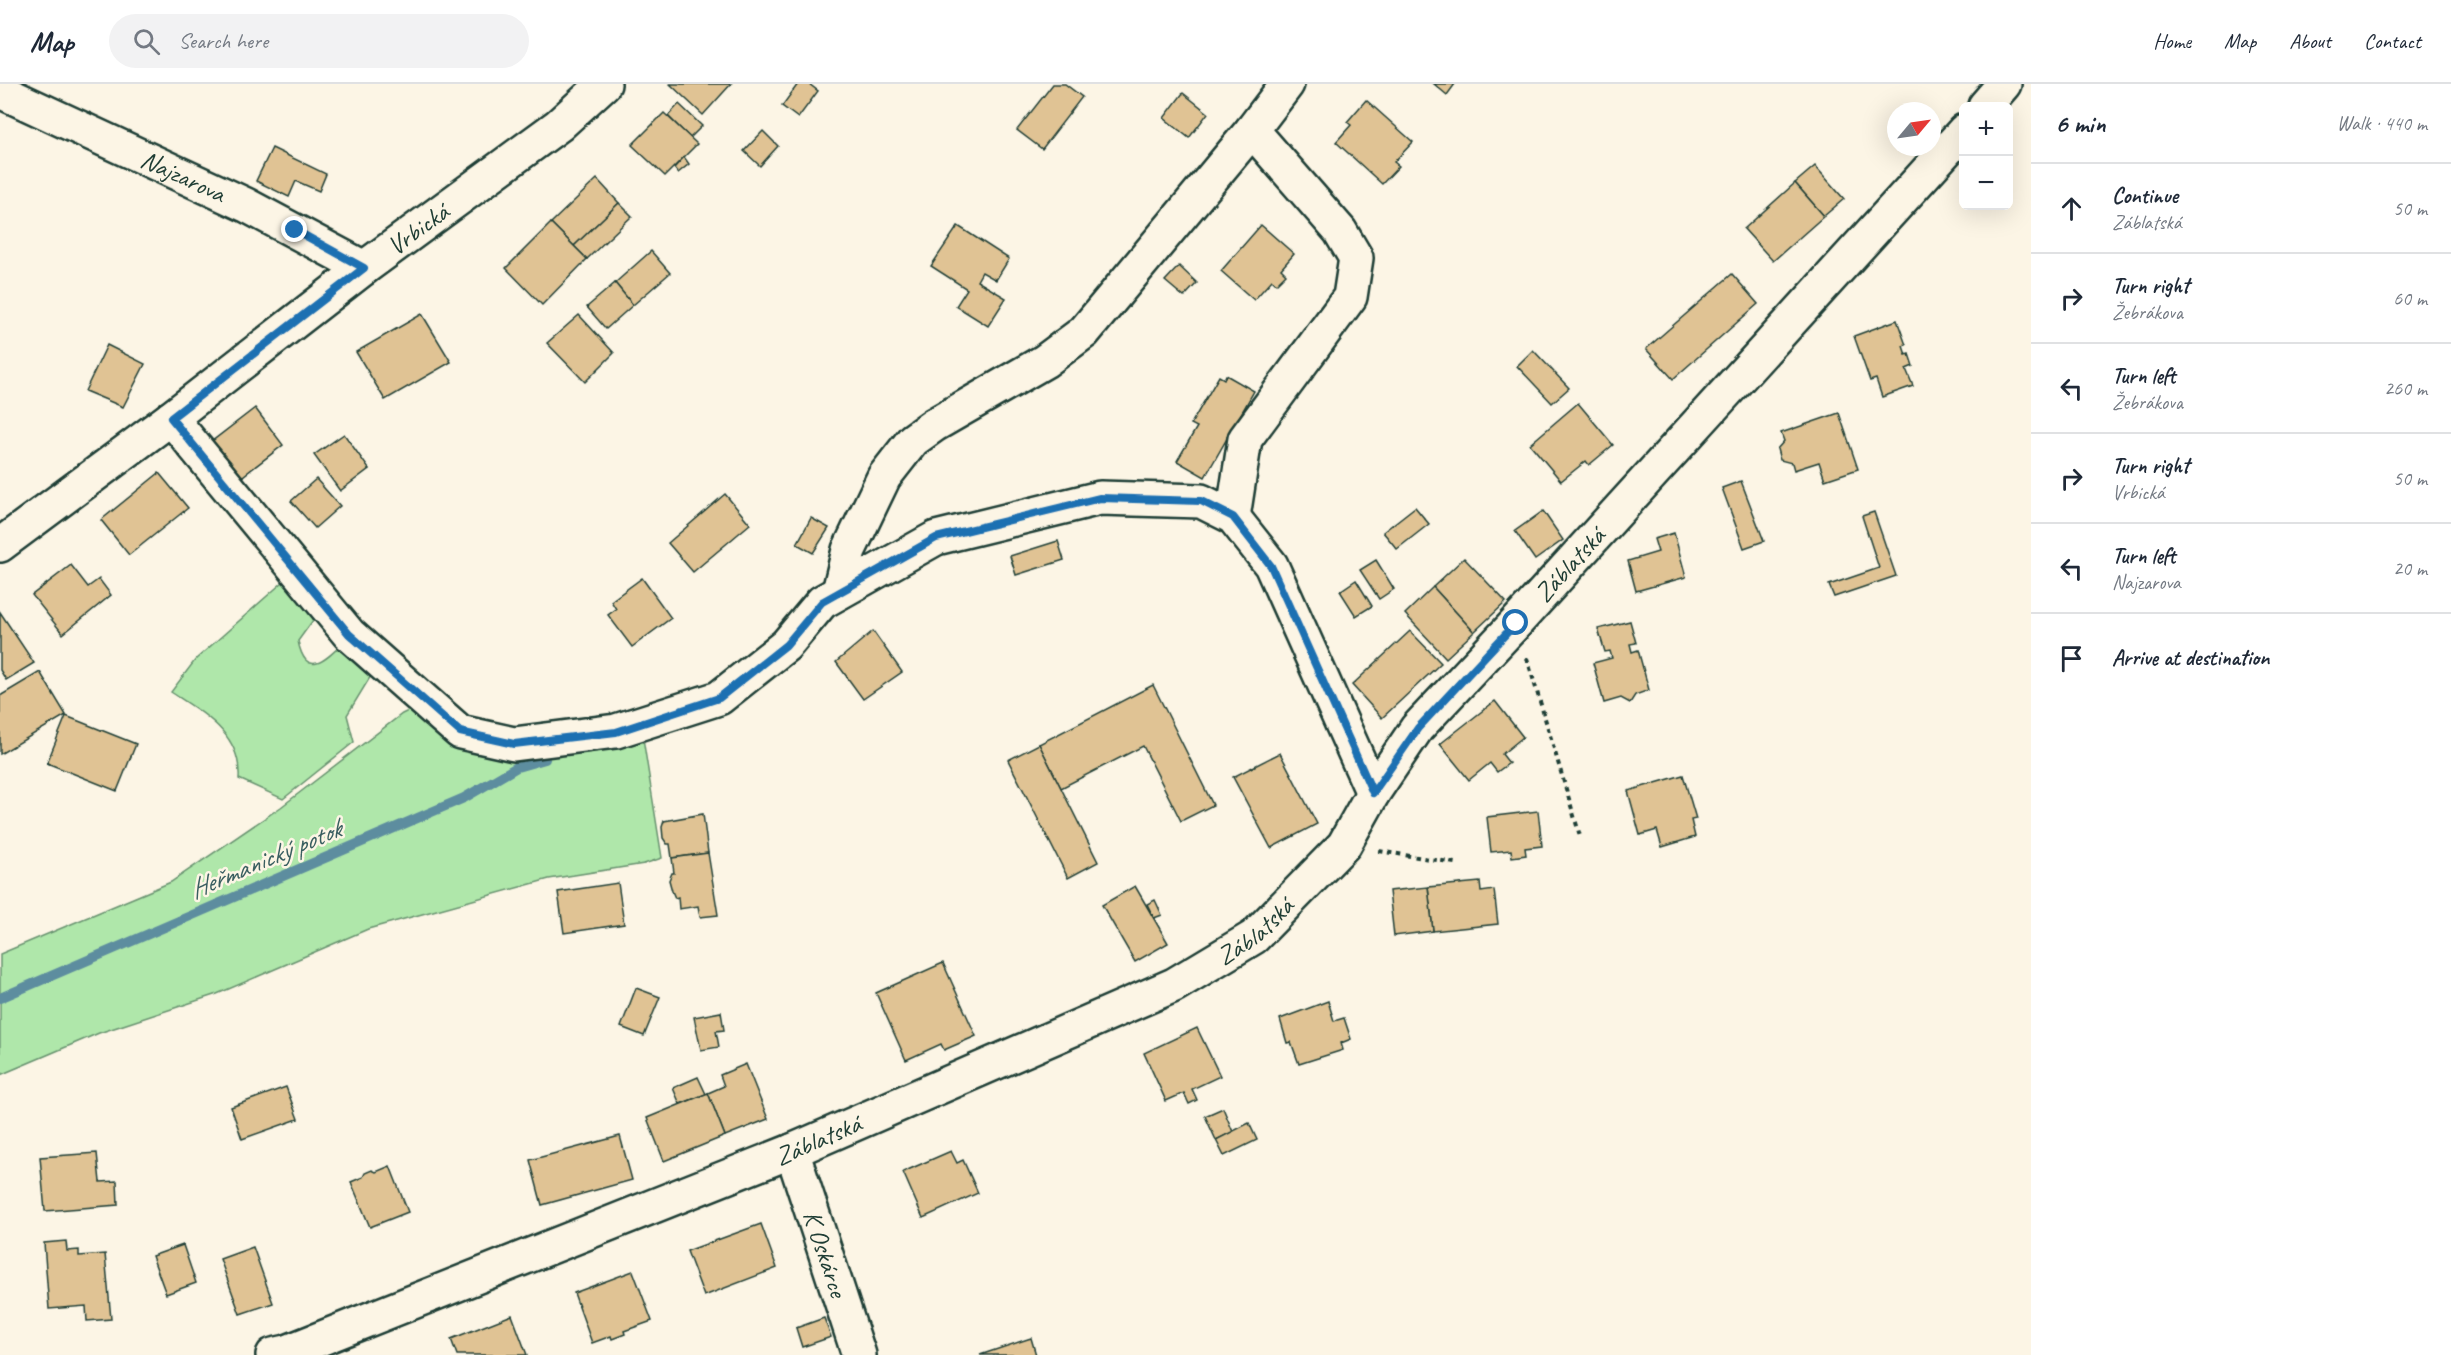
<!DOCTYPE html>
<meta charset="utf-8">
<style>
:root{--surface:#fff;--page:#f2f2f3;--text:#1f2937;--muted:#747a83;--line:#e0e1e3}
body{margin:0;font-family:Caveat,sans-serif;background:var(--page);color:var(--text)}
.controls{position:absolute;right:18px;top:18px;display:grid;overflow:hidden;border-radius:9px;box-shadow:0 6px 24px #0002}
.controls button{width:54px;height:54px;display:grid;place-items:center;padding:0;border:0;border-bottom:2px solid var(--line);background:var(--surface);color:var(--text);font:30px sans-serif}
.compass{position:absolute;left:1887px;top:18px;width:54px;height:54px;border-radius:50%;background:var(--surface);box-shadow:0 6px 24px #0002;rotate:61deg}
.stop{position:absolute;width:18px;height:18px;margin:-14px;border:4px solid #1f6fb2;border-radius:50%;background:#fff}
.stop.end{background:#1f6fb2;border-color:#fff;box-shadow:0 2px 6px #0008}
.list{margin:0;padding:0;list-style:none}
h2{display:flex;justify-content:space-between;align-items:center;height:78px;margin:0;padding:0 24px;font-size:26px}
h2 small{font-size:20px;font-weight:400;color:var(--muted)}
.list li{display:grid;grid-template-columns:39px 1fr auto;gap:18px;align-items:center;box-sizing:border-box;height:90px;padding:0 24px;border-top:2px solid var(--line)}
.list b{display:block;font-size:22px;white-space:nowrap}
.list p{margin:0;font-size:20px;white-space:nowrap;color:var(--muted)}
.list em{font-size:20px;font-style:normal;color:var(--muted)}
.icon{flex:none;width:33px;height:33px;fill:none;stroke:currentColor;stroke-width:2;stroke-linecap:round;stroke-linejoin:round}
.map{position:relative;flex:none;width:2031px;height:1271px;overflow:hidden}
header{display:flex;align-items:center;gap:36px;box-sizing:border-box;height:84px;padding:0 30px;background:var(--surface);border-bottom:2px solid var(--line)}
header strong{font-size:28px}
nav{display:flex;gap:33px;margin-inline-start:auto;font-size:21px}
.search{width:420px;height:54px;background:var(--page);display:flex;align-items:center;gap:15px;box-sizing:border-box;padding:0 21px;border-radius:33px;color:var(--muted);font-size:22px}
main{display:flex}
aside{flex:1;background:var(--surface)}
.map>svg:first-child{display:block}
</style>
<header>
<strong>Map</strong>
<div class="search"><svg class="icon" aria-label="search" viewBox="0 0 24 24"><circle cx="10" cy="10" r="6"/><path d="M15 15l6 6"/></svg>Search here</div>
<nav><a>Home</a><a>Map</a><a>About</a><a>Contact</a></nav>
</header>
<main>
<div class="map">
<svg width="2031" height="1271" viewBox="0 0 2031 1271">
<rect width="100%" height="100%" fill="#fcf5e5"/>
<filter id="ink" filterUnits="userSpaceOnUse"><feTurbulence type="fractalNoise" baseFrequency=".0167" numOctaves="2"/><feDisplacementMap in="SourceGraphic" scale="12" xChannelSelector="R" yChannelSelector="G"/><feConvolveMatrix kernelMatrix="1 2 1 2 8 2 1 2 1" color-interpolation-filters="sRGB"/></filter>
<g filter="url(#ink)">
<!-- green -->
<g fill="#afe7aa" stroke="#67926f" stroke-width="1.5">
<path d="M283 498 316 532 298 557C306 596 326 576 343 559L372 590 347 631 354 658 283 715 239 695C242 650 204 630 171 608L196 575Z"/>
<path d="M412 625 452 652 642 648 662 774 644 780 549 795 368 845 217 910 99 949 0 991V870L171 798 281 723 402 630Z"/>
</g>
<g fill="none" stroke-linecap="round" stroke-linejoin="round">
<!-- stream -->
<path stroke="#5d8d9f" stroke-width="10" d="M0 914 464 714 517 683 545 675"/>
</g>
<!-- building -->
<g fill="#e0c394" stroke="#1f3d34" stroke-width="1.5">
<path d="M670 0H731L703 31Z"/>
<path d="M798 0H809L818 7 798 34 782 22Z"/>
<path d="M1053 0H1065L1082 13 1042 65 1017 46Z"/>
<path d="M1434 0H1455L1447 11Z"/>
<path d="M1183 9 1208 29 1189 54 1164 34Z"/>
<path d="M1366 16 1413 58 1394 78 1399 82 1382 100 1336 58 1351 41 1347 38Z"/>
<path d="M679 20 702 42 690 54 668 32Z"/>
<path d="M664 29 697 60 665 92 632 61Z"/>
<path d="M763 47 778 62 760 82 744 67Z"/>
<path d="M272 64 326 90 319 107 296 97 289 113 256 97Z"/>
<path d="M684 73 689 80 678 89 674 84Z"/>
<path d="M1815 82 1844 115 1824 132 1795 99Z"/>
<path d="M597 95 619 119 574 162 551 139Z"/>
<path d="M1795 99 1824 132 1773 177 1744 145Z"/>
<path d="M619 119 632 132 587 175 574 162Z"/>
<path d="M551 139 587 175 542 221 506 184Z"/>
<path d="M1261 141 1294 170 1281 185 1286 190 1276 200 1272 196 1254 216 1221 187Z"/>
<path d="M958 142 1009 175 996 196 982 188 977 197 1006 214 988 242 956 222 967 205 931 182Z"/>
<path d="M651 167 670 189 633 221 615 199Z"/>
<path d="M1179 182 1197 199 1184 213 1165 197Z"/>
<path d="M1732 190 1758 220 1673 295 1646 265Z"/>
<path d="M615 199 633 221 606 245 587 223Z"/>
<path d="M422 230 451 278 385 316 356 268Z"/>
<path d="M579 231 614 269 585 298 547 259Z"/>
<path d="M1897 236 1906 261 1903 262 1906 271 1909 270 1913 282 1906 285 1913 302 1882 313 1876 295 1870 297 1854 252Z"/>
<path d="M107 261 145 280 123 323 85 307Z"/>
<path d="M1533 266 1569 304 1552 319 1517 282Z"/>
<path d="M1226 291 1254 307 1205 393 1177 377 1197 343 1191 340 1219 292 1224 295Z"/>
<path d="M1578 319 1613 361 1589 381 1586 377 1561 397 1530 360Z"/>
<path d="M255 324 283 361 239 395 211 358Z"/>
<path d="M1839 329 1858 385 1825 396 1819 378 1794 386 1792 379 1780 376 1777 365 1784 357 1781 349Z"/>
<path d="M344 350 369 385 340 407 314 371Z"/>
<path d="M159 389 188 424 129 471 101 436Z"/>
<path d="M316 395 340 422 315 444 291 417Z"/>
<path d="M1741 397 1764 457 1744 464 1722 404Z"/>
<path d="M725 410 750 440 693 488 668 459Z"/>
<path d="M1415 423 1429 440 1397 465 1383 448Z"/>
<path d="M1543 427 1563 456 1535 476 1515 447Z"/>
<path d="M1874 428 1896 492 1834 513 1829 501 1879 484 1862 432Z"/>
<path d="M811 434 829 444 813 469 797 460Z"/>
<path d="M1674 449 1686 493 1636 507 1628 477 1658 468 1654 455Z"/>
<path d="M1058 457 1064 476 1016 491 1010 472Z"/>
<path d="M1464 474 1506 518 1474 548 1433 503Z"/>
<path d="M1376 476 1394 505 1379 515 1360 486Z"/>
<path d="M71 481 88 503 99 495 111 511 63 550 32 511Z"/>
<path d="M642 494 671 534 632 563 608 531 616 525 611 517Z"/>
<path d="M1356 496 1372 522 1356 532 1340 507Z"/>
<path d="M1433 503 1474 548 1446 574 1405 530Z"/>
<path d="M0 528 34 579 6 596 0 586Z"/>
<path d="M1630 537 1636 559 1630 560 1632 568 1638 566 1649 606 1635 611 1630 619 1621 614 1604 619 1593 579 1612 574 1610 567 1605 568 1598 545Z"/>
<path d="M873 547 902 588 863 615 836 578Z"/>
<path d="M1410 547 1441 579 1382 634 1352 601Z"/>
<path d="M40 588 66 631 0 670V612Z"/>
<path d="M1153 601 1213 721 1181 737 1143 662 1061 704 1039 660Z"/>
<path d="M1495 617 1523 653 1502 670 1509 679 1497 688 1490 679 1469 696 1440 660Z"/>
<path d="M66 632 136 660 117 707 47 679Z"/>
<path d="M1039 660 1098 778 1068 794 1008 676Z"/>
<path d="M1280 669 1317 740 1271 764 1233 693Z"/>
<path d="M1683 691 1696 735 1691 736 1695 753 1662 763 1657 746 1640 751 1628 707Z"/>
<path d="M1538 727 1542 762 1525 764 1526 771 1512 773 1511 766 1491 768 1487 733Z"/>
<path d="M703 730 708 769 672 774 670 760H667L663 754 662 743 664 737Z"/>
<path d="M708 769 718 831 700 833 698 822 679 825 678 813 675 814 672 807 669 796 672 789H674L672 774Z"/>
<path d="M1480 798 1481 808 1494 806 1498 840 1433 847 1428 803Z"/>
<path d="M618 799 624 840 564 849 558 808Z"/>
<path d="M1135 802 1168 859 1135 878 1102 821Z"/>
<path d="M1428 803 1433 847 1394 852 1389 807Z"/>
<path d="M1155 816 1162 831 1154 834 1147 820Z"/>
<path d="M943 879 976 952 944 966 941 960 906 976 876 909Z"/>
<path d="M636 904 660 913 644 952 621 943Z"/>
<path d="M1328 917 1334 937 1344 934 1351 955 1341 959 1343 966 1299 980 1291 958 1287 959 1280 935Z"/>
<path d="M721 928 724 946 716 947 719 963 701 966 694 933Z"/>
<path d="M1197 944 1220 992 1192 1005 1197 1016 1189 1020 1184 1009 1166 1017 1144 969Z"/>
<path d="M746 980 768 1035 725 1052 708 1009 724 1002 720 991Z"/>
<path d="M698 993 706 1010 680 1020 673 1004Z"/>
<path d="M286 1003 298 1035 242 1055 231 1023Z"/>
<path d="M708 1009 725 1052 664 1077 647 1034Z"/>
<path d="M1223 1024 1233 1048 1216 1056 1205 1032Z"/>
<path d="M1249 1039 1257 1056 1224 1072 1216 1056Z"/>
<path d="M620 1052 632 1096 542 1121 530 1076Z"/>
<path d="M951 1067 957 1079 963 1076 978 1109 923 1134 903 1088Z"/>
<path d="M97 1069 100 1098 117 1097 118 1121 45 1127 40 1073Z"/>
<path d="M390 1082 408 1128 370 1143 351 1098 363 1093 365 1089 372 1086 376 1088Z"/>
<path d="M761 1140 777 1184 704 1212 687 1167Z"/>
<path d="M66 1157 67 1167 79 1166V1172L105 1170 111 1235 87 1237 86 1222 49 1225 44 1159Z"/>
<path d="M183 1161 196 1199 166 1210 152 1172Z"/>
<path d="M253 1163 273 1219 240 1230 220 1175Z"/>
<path d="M633 1187 652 1237 624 1247 625 1250 612 1255 611 1252 592 1259 574 1209Z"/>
<path d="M512 1231 527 1271H457L451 1255Z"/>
<path d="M824 1234 831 1253 802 1263 796 1244Z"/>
<path d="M1031 1254 1036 1271H980Z"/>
</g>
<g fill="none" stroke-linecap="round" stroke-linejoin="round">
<defs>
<g id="minor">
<path id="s1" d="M0 7 246 121 364 184"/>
<path d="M1985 22 2004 0"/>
<path d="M171 334 349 550 460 648 514 660 616 647 719 614 786 561 822 518 936 454 1100 414 1201 417 1233 433 1271 481 1373 709"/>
<path d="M1233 433 1245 355 1350 213 1356 174 1340 147 1252 46 1287 0"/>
<path id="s2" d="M0 461 171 334 364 184 559 41 604 0"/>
<path d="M839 508 849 466 884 393 913 356 934 341 1045 277 1084 248 1252 46"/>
<path id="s3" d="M792 1067 859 1271"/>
<path id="s4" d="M273 1271 287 1268 792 1067 1174 901 1254 853 1344 761 1373 709 1417 644 1516 539 1964 47"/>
</g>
</defs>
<!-- minor casing -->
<use href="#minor" stroke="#1f3d34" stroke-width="38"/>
<!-- path -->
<g stroke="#1f3d34" stroke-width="4" stroke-dasharray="4.5 4.5" stroke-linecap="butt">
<path d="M1527 574 1580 752"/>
<path d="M1379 767 1455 779"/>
</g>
<!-- minor -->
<use href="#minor" stroke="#fcf5e5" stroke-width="33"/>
</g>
</g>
<g fill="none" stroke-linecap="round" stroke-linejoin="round" filter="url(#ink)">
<!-- route -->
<path stroke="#1f6fb2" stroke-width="8" d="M295 146 364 184 171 334 349 550 460 648 514 660 616 648 719 614 786 561 822 518 936 454 1100 414 1201 417 1233 433 1271 482 1373 709 1418 644 1516 539"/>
</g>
<g text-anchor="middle" stroke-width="5" stroke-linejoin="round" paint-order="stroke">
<!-- street labels -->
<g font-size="26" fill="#1f3d34" stroke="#fcf5e5">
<text dy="9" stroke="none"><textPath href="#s1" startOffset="202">Najzarova</textPath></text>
<text dy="9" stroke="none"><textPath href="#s2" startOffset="524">Vrbická</textPath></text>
<text dy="9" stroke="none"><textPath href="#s4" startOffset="1558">Záblatská</textPath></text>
<text dy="9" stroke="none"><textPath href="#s4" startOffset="1072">Záblatská</textPath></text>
<text dy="9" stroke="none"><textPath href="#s4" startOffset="586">Záblatská</textPath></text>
<text dy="9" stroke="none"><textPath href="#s3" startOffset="108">K Oskárce</textPath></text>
</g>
<!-- water labels -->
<g font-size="27" font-style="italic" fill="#395e60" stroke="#fcf5e5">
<text transform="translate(265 775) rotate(-23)" y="9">Heřmanický potok</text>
</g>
</g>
</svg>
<div class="controls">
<button>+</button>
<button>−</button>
</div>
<svg class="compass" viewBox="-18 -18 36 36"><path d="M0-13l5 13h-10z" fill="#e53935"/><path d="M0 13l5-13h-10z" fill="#747a83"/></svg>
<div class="stop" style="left:1516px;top:539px"></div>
<div class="stop end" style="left:295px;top:146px"></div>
</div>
<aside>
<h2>6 min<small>Walk · 440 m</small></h2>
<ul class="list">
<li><svg class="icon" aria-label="ahead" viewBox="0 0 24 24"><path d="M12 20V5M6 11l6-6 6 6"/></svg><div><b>Continue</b><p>Záblatská</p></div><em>50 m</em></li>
<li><svg class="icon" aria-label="right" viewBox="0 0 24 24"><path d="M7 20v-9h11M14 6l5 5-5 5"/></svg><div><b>Turn right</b><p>Žebrákova</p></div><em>60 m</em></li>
<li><svg class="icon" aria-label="left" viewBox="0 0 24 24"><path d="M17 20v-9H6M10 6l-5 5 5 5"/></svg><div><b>Turn left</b><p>Žebrákova</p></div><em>260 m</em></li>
<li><svg class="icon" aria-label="right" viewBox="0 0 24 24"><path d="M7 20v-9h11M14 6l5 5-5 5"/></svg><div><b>Turn right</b><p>Vrbická</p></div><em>50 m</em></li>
<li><svg class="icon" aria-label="left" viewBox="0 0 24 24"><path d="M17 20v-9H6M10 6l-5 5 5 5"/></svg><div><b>Turn left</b><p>Najzarova</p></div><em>20 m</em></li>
<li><svg class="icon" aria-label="arrive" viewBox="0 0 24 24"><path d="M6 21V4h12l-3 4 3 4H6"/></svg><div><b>Arrive at destination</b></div></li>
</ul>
</aside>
</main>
